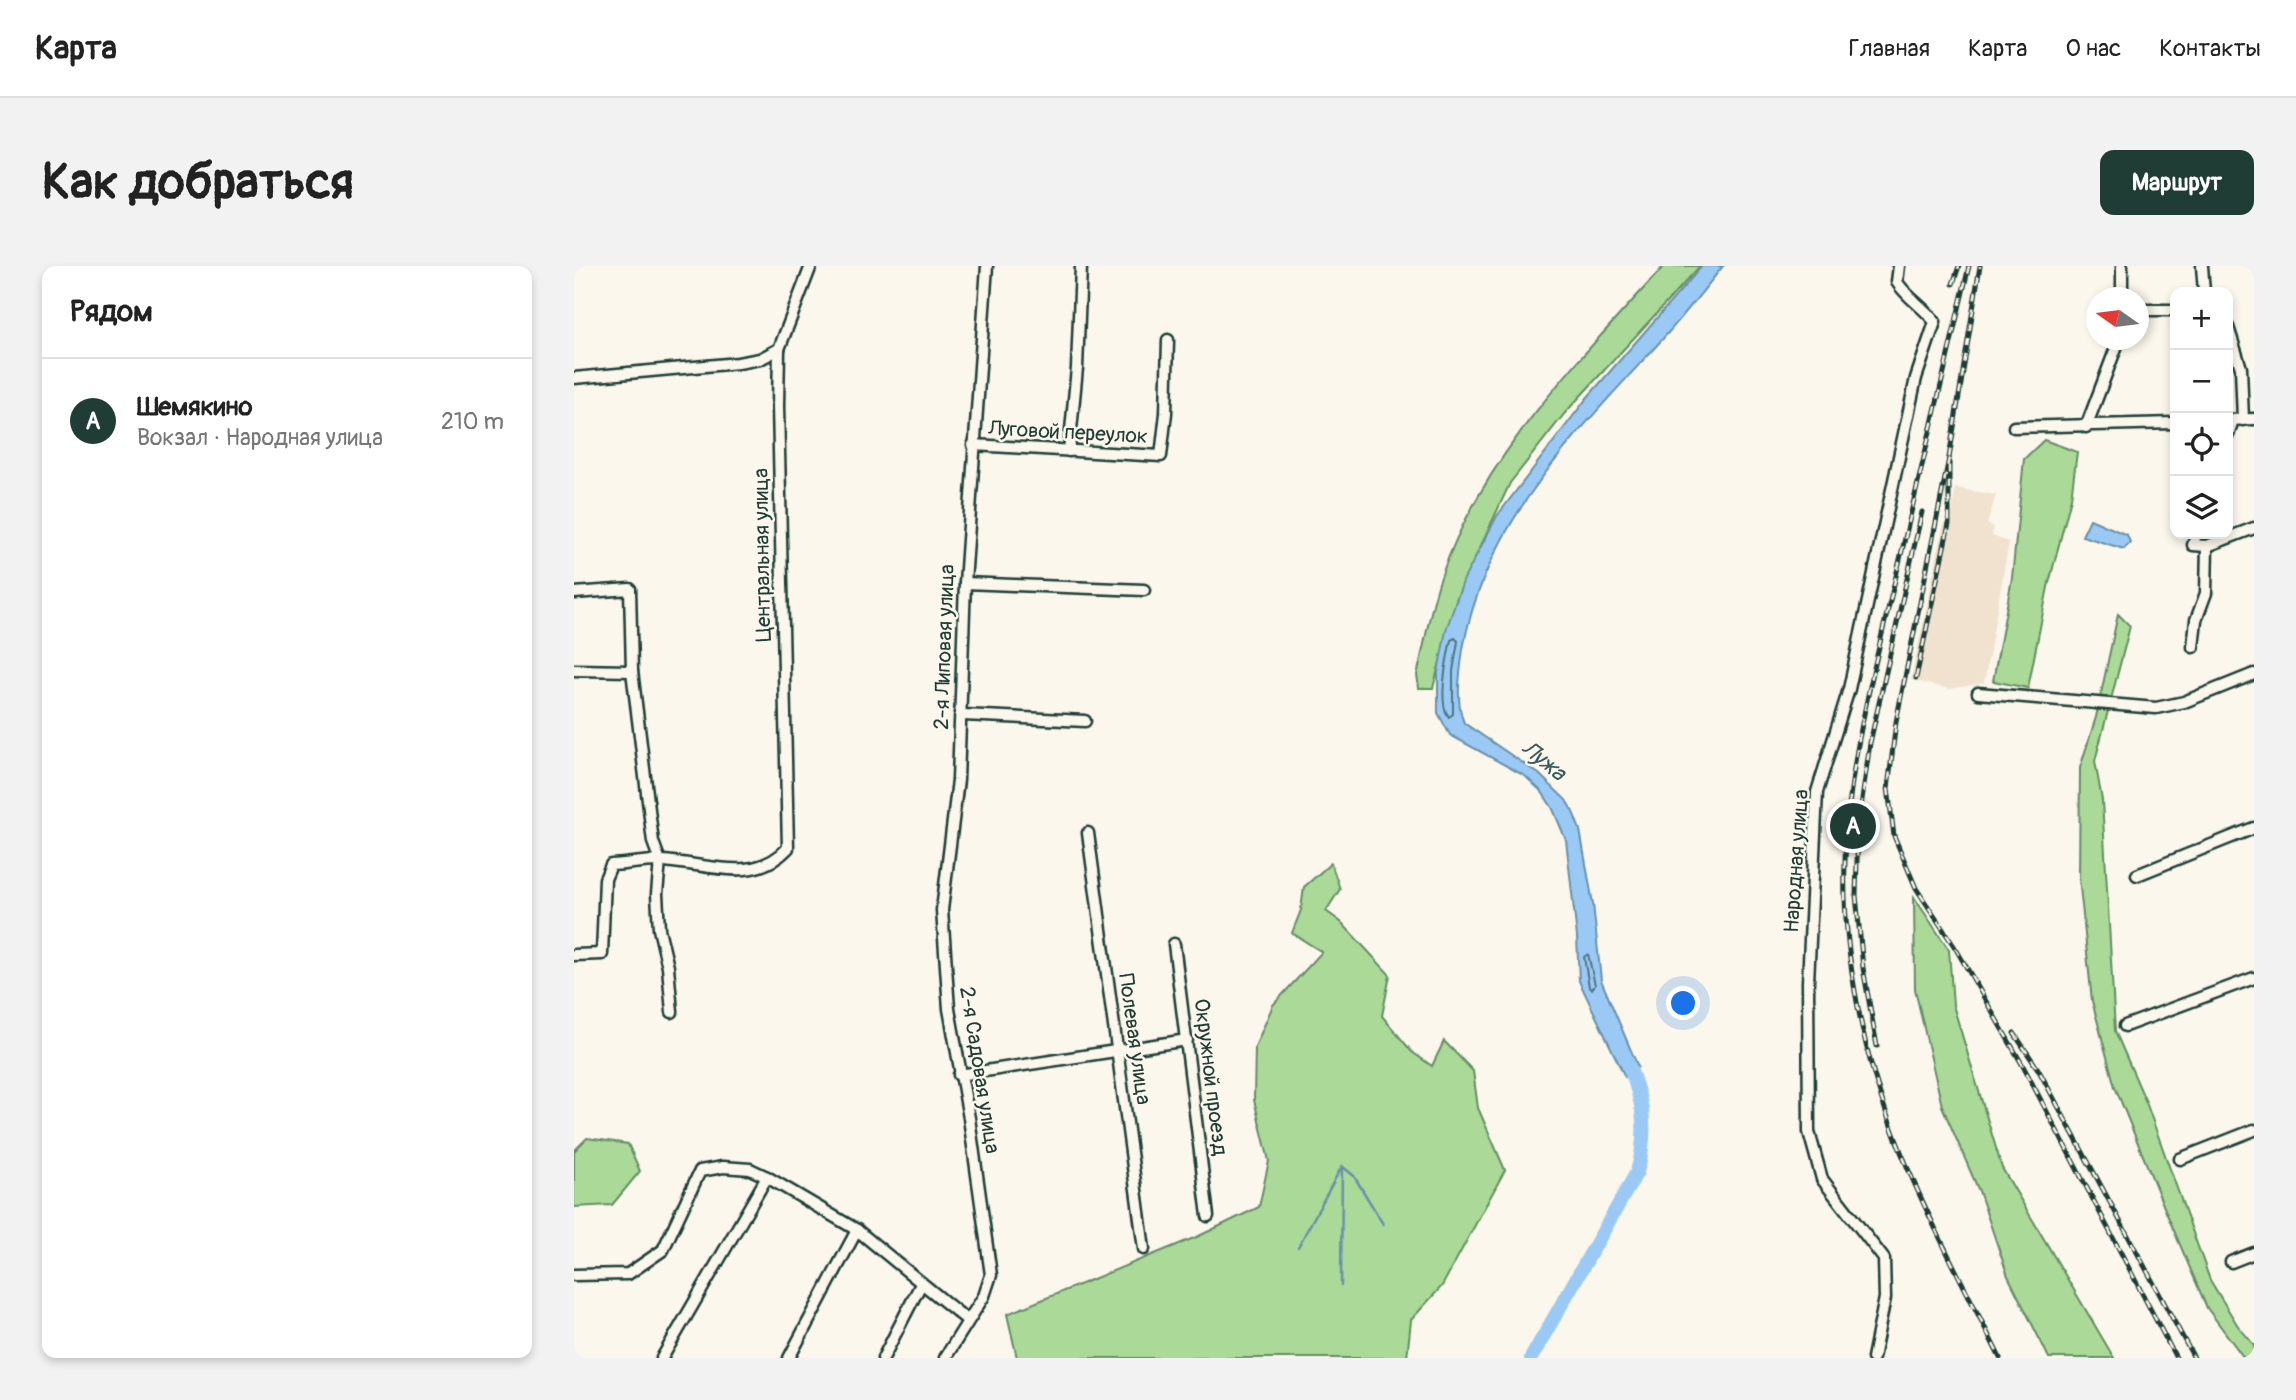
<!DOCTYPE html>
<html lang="ru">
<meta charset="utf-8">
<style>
:root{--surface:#fff;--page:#f2f2f2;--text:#222;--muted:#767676;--line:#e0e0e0;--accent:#1f3d34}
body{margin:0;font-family:Pangolin,sans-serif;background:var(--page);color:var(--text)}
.controls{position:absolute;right:21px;top:21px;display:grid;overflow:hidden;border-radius:14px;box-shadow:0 4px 10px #0003}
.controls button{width:63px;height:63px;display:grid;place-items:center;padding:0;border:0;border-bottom:2px solid var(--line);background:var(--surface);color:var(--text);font:35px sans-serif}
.compass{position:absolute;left:1512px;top:21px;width:63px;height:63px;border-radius:50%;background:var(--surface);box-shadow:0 4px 10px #0003;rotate:284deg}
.you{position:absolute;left:1110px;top:738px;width:24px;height:24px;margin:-18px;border:5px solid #fff;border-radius:50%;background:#1a73e8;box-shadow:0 0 0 10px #1a73e833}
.badge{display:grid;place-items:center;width:46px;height:46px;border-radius:50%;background:var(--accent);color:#fff;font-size:23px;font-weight:700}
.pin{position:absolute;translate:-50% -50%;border:4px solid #fff;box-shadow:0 2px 7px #0006}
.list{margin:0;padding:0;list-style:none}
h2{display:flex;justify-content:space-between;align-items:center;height:91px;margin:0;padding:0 28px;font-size:30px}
h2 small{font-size:23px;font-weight:400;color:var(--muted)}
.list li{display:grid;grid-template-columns:46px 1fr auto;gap:21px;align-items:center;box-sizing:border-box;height:126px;padding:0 28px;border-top:2px solid var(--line)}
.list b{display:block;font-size:26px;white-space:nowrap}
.list p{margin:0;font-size:23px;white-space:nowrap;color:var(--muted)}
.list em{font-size:23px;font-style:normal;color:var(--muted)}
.icon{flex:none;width:38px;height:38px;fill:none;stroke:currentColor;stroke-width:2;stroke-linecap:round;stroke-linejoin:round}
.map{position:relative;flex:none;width:1680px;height:1092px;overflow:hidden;border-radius:14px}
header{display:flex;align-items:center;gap:42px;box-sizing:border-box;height:98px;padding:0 35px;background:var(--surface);border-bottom:2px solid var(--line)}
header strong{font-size:33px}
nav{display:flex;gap:38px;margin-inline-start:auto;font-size:24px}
.intro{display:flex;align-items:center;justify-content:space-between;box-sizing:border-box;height:168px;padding:0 42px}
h1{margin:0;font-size:49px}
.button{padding:18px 32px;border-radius:14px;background:var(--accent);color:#fff;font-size:24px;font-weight:700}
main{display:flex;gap:42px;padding:0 42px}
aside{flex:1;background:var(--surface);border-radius:14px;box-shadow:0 4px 10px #0003}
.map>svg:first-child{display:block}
</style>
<header>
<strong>Карта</strong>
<nav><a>Главная</a><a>Карта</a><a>О нас</a><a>Контакты</a></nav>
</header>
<div class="intro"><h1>Как добраться</h1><a class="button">Маршрут</a></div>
<main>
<aside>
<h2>Рядом<small></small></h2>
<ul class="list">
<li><span class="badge">A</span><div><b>Шемякино</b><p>Вокзал · Народная улица</p></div><em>210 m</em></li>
</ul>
</aside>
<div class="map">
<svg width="1680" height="1092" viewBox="0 0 1680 1092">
<rect width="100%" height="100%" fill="#fbf7ec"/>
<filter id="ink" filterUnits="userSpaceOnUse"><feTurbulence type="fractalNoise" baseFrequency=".0143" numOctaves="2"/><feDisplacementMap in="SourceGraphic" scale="14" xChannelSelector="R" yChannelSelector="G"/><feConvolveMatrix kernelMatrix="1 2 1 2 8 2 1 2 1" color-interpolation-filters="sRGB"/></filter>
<g filter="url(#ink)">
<!-- built -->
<path fill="#f0e2ce" d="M1381 222 1422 229 1413 258 1419 261 1418 270 1435 276 1410 417 1375 423 1337 414 1370 257 1377 258Z"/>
<!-- green -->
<g fill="#abd998" stroke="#658b66" stroke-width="2">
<path d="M1090 0H1126L991 147 936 217 883 331 859 422H845L843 409C851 377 856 342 867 311 911 186 1004 96 1090 0Z"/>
<path d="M1470 174 1503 186 1497 232 1474 321 1454 422 1419 415 1438 312 1450 193Z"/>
<path d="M1544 348 1556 360 1521 495 1528 534 1541 765 1572 836 1636 1014 1664 1060 1680 1079V1092H1670L1633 1042 1592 946 1541 821 1518 735 1505 611 1506 502 1522 451Z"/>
<path d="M757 597 766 623 752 645 767 656 816 709 808 750 838 786 858 800 870 775 899 805 904 842 931 904 868 1020 837 1054 833 1092H443L433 1048 625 970 685 941 695 895 680 834 681 781 699 739 748 686 718 667 727 644 730 621Z"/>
<path d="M1340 631 1375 684 1379 739 1428 902 1540 1092H1475L1434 1010 1405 925 1368 840 1341 723Z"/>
<path d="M13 872 54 878 66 905 38 939 0 941V885Z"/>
</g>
<!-- water -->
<g fill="#9ac9f5" stroke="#6991a8" stroke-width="2">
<path d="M1128 0H1149C1128 26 1107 53 1084 78 1001 169 911 257 889 383 886 406 881 435 890 457L965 508 992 534 999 546 1006 564 1019 638 1027 714 1064 801 1051 811 1005 715 1003 671 992 574 979 543 968 526 951 510 876 469 864 447V406L872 364 890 313 923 250 1013 132Z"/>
<path d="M1516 253 1553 269 1556 276 1550 283 1508 270Z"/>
</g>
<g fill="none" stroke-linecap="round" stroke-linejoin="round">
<!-- shore -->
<g stroke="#507581" stroke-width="2">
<path d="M881 372 884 375 879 405V448L875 451C863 438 873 392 877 374Z"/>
<path d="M1014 688 1021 719 1018 723 1015 721 1010 691Z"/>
</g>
<!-- stream -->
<g stroke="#6991a8" stroke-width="2.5">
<path d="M724 981 768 900"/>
<path d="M767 1019 768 900 780 910 809 958"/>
</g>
<!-- river -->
<path stroke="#9ac9f5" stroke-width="14" d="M957 1092 1063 906C1076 861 1068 830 1050 788"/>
<defs>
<g id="minor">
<path d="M1548 0V32"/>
<path d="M1628 0 1630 26"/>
<path d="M1564 44H1601"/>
<path d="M1654 61 1667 102 1669 154"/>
<path d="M0 112 164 97 186 93 205 83"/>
<path d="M1654 154 1680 153"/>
<path d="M1440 161 1601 157"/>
<path d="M1512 161 1545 74"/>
<path d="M1654 169 1659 154"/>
<path d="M399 179 587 190 592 147 594 74"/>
<path d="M495 185 503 102 507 0"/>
<path d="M1633 280 1680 262"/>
<path d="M391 317 570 324"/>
<path d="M0 327 56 323 58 405 79 576 86 595 83 628 85 663 94 701 98 746"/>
<path d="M1619 381 1622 354 1632 327 1633 280 1619 279 1622 268"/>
<path d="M0 404 58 405"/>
<path d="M1404 427 1582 442 1610 436 1680 408"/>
<path d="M389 449 511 455"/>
<path d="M514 567 570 983"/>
<path d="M1563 609 1680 562"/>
<path d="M600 678 634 950"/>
<path d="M0 689 28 688 31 613 37 599C53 598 70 595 86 595 130 596 179 620 214 582L204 140 205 83 237 0"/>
<path d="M1551 760 1680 712"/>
<path d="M385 809 613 774"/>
<path d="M1606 893 1680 864"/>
<path d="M1657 996 1680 987"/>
<path d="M0 1009 54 1008 89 984 126 905 149 901 176 903 193 911 283 964 393 1054"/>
<path d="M88 1092 193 911"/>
<path d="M215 1092 283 964"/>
<path d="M309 1092 347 1018"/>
<path d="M371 1092 410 1030 417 1009 395 852 375 743 368 644 384 514 391 317 413 0"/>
<path d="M1299 1092 1311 1032 1310 993 1248 913 1235 866 1234 716 1243 526 1275 423 1342 112 1361 56C1349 40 1334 33 1323 16L1325 0"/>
</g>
</defs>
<!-- minor casing -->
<use href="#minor" stroke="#1f3d34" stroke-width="15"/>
<!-- minor -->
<use href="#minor" stroke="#fbf7ec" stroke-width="10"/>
<defs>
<g id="rail">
<path d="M1395 0C1372 96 1350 193 1327 289 1301 400 1267 516 1271 631 1272 675 1279 719 1288 761 1313 880 1373 985 1426 1092"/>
<path d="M1379 18 1385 0"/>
<path d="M1375 192 1322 456 1314 522 1320 570 1342 622 1382 683 1448 798 1602 1092"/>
<path d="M1342 412 1375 258V192L1406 0"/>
<path d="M1440 767 1464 803 1620 1092"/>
<path d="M1303 780 1289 702 1282 629 1284 562 1296 477 1348 246"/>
</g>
</defs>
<!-- rail casing -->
<use href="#rail" stroke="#1f3d34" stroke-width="5"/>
<!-- rail -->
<use href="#rail" stroke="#fbf7ec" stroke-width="2.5" stroke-dasharray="8" stroke-linecap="butt"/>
</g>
</g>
<g text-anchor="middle" stroke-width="5" stroke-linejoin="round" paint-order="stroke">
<!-- street labels -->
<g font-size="21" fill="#1f3d34" stroke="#fbf7ec">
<text transform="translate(494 166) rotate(3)" y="7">Луговой переулок</text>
<text transform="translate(188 289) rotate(-91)" y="7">Центральная улица</text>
<text transform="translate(370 381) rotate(-88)" y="7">2-я Липовая улица</text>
<text transform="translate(1222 595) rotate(-86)" y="7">Народная улица</text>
<text transform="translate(561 773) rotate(82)" y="7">Полевая улица</text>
<text transform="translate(406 804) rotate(81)" y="7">2-я Садовая улица</text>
<text transform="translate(637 811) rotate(83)" y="7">Окружной проезд</text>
</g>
<!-- water labels -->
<g font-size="23" font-style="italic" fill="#38595b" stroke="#fbf7ec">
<text transform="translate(970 494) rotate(39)" y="8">Лужа</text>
</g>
</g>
</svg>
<div class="controls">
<button>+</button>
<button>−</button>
<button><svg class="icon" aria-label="locate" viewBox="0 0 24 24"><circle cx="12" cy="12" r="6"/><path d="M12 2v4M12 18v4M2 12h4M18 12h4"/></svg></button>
<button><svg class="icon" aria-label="layers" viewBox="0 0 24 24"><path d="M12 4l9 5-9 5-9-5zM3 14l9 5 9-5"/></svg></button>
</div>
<svg class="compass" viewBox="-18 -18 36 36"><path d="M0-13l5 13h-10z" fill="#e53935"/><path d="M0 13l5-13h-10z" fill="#767676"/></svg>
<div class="you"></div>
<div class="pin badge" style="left:1279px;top:560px">A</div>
</div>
</main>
